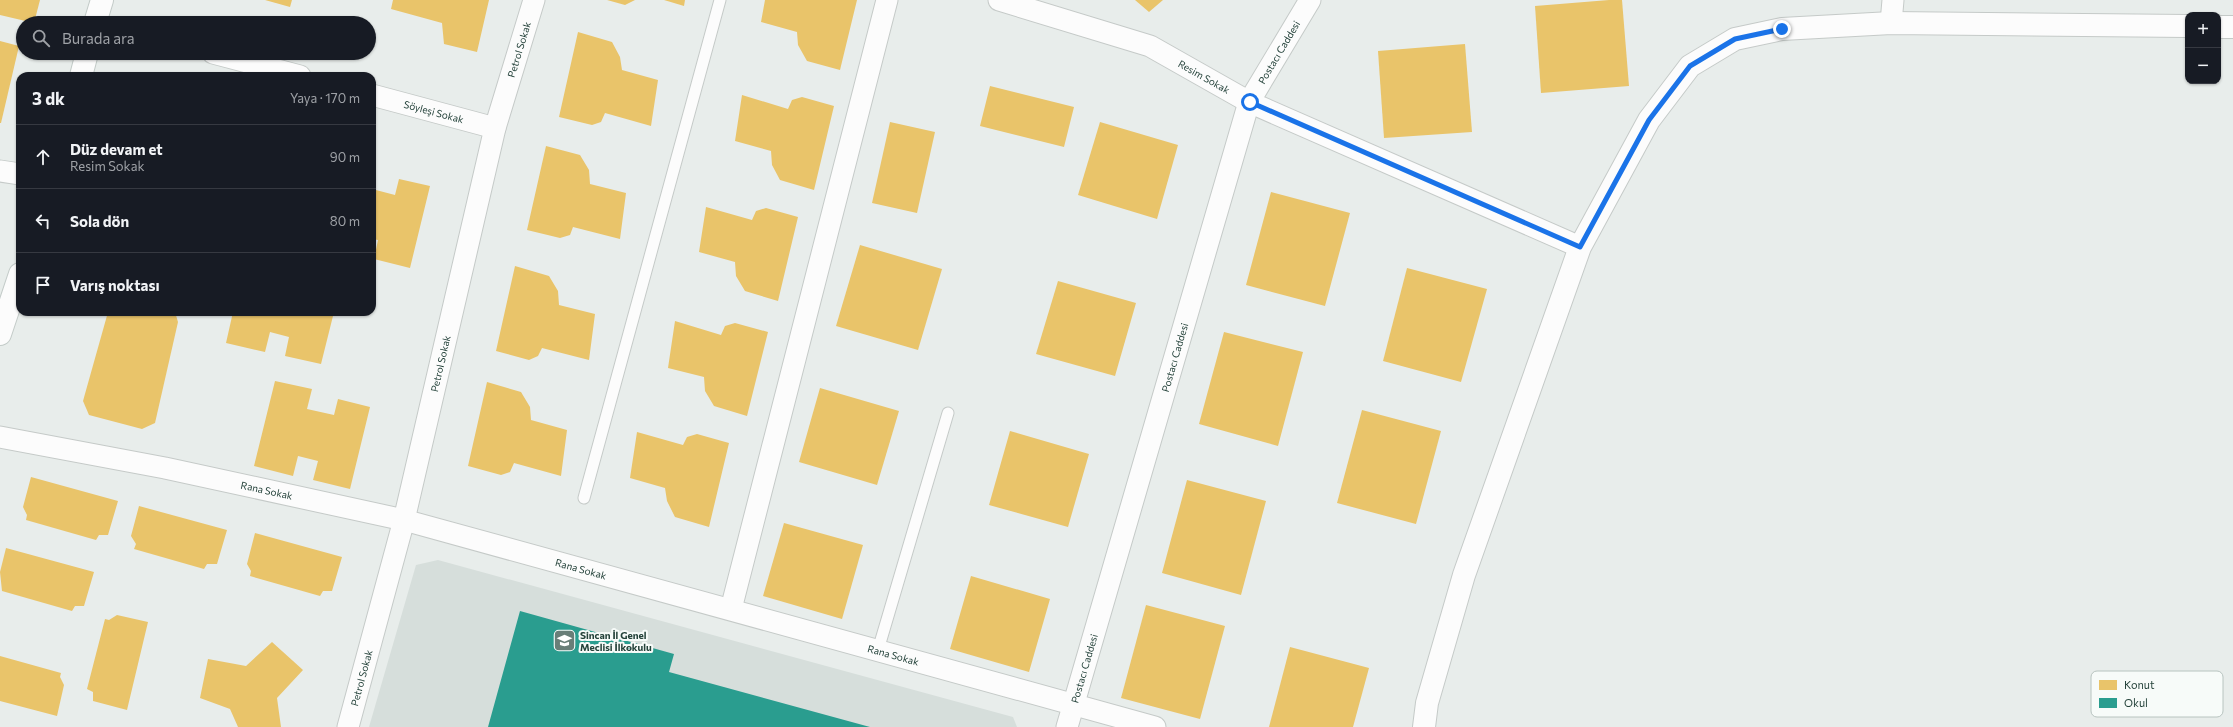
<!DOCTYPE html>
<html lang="tr">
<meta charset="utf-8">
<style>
:root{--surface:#171b24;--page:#20242c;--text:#f1f3f6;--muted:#9ea1a6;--line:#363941}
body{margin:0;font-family:Commissioner,sans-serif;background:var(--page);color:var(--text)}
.controls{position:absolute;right:12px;top:12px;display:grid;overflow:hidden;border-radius:8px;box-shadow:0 1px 3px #0004}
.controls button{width:36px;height:36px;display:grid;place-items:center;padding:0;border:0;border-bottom:1px solid var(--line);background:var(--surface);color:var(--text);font:20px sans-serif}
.stop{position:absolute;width:12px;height:12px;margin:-9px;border:3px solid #1a73e8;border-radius:50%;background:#fff}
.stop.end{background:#1a73e8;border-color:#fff;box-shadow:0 1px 4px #0008}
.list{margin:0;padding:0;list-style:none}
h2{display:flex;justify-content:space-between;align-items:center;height:52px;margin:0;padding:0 16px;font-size:17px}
h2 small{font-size:13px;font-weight:400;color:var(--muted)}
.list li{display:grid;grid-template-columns:26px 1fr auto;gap:12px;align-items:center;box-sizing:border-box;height:64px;padding:0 16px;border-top:1px solid var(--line)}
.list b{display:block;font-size:15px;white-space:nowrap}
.list p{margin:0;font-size:13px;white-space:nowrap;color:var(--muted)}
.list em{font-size:13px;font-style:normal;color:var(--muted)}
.icon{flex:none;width:22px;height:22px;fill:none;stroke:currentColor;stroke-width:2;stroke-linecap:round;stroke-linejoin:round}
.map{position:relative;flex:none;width:2233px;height:727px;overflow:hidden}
.search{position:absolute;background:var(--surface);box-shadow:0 1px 3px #0004;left:16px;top:16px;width:360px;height:44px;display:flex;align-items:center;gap:10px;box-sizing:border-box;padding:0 14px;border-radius:22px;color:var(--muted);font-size:15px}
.panel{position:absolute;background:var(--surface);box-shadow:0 1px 3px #0004;left:16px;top:72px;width:360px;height:244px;border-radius:12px}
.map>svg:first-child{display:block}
</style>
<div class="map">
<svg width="2233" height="727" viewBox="0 0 2233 727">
<rect width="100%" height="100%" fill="#e8edeb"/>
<!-- built -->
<path fill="#d6dedb" d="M438 560 1013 717 1017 727H369L416 565Z"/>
<!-- homes -->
<g fill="#e9c46a">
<path d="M0 0H40L34 23 0 15Z"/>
<path d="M265 0H292L290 7Z"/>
<path d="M393 0H489L477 52 444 44 442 23 391 9Z"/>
<path d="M607 0H635L625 5Z"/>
<path d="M664 0H685L684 6Z"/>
<path d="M765 0H857L840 70 807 61 798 45 797 32 761 22Z"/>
<path d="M1135 0H1163L1149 12Z"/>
<path d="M1609 0H1622L1629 86 1541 93 1535 6Z"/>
<path d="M578 32 612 42 620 57 622 70 658 80 651 126 605 113 601 122 592 125 559 117Z"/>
<path d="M0 41 19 46 1 123H0Z"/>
<path d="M1465 44 1472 132 1384 138 1378 51Z"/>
<path d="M990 86 1074 107 1064 147 980 126Z"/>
<path d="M742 95 788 109 792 100 802 97 834 106 814 190 780 180 772 165 771 151 735 141Z"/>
<path d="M890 122 935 132 917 213 872 203Z"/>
<path d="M1100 122 1178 145 1157 219 1078 195Z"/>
<path d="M546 146 580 155 589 170 590 184 626 193 620 239 573 227 570 235 560 238 527 230Z"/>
<path d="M399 179 430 186 410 268 374 259 378 240 372 239V189L395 195Z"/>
<path d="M1271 192 1350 213 1325 306 1246 285Z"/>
<path d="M706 207 752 220 756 211 766 208 798 217 778 301 745 291 736 276 735 262 699 252Z"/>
<path d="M860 245 942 269 918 350 836 326Z"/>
<path d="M515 266 549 276 558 291 559 305 595 314 589 360 542 348 538 356 529 360 496 351Z"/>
<path d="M1407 268 1487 289 1461 382 1383 361Z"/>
<path d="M1058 281 1136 303 1115 376 1036 354Z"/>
<path d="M108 312H175L178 322 155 423 142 429 89 415 83 401Z"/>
<path d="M233 312H334L321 364 285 356 289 337 270 332 265 352 226 343Z"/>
<path d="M675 321 721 335 725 326 735 323 768 332 747 416 714 406 705 391 704 377 668 368Z"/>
<path d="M1224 332 1303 352 1278 446 1199 424Z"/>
<path d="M275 381 312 389 307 409 334 415 338 399 370 407 350 489 313 480 318 461 298 456 293 476 254 466Z"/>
<path d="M487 382 521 392 530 407 531 420 567 430 561 476 514 463 510 472 501 475 468 466Z"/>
<path d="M820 388 899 411 877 485 799 462Z"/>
<path d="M1362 410 1441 431 1416 524 1337 503Z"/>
<path d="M1010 431 1089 454 1068 527 989 505Z"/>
<path d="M637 432 683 445 687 437 697 434 729 443 709 527 675 517 667 501 665 488 630 478Z"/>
<path d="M31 477 118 501 108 535H99L96 540 26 520 27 515 23 507Z"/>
<path d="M1187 480 1266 501 1241 595 1162 573Z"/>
<path d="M139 506 227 530 217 564H207L204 569 134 549 136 544 131 536Z"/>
<path d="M784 523 863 545 842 619 763 596Z"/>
<path d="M255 533 342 557 332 591H323L320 596 250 576 251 571 247 564Z"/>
<path d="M6 548 94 572 84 606H75L72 611 2 591 0 572Z"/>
<path d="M971 576 1050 599 1029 672 950 649Z"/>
<path d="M1146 605 1225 626 1200 719 1121 698Z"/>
<path d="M117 615 148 622 127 710 93 701V692L87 689 105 619 109 620Z"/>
<path d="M272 642 303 670 277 698 281 727H238L230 709 200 698 208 659 246 666Z"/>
<path d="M1290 647 1369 668 1353 727H1269Z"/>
<path d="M0 656 61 673 60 677 64 685 57 716 0 701Z"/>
</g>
<!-- schools -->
<path fill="#2a9d8f" d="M520 611 674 654 669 672 870 727H488Z"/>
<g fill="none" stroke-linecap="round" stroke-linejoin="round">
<defs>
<g id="service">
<path d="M584 498 720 0"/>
<path d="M878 650 948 413"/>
</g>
<g id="minor">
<path id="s1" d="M999 0 1150 46 1249 102 1580 247"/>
<path d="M1891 23 1893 0"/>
<path d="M213 53 300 76"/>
<path id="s2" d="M372 95 495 128"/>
<path d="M0 171 20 174"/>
<path id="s3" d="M0 437 165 468 404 520 1155 727"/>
<path d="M731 609 887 0"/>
<path id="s4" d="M348 727 404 520 495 128 534 0"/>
<path id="s5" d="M1067 727 1249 102 1310 0"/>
</g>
<g id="tertiary">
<path d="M2218 27H2233"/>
<path d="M1424 727 1427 703 1464 575 1580 247 1649 120 1690 66 1735 39 1782 29 1891 23 2188 26"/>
</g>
<g id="secondary">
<path d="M95 23 102 0"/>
<path d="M81 76 87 53"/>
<path d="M0 334 20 274"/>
</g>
</defs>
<!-- service casing -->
<use href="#service" stroke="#c5cac8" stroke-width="13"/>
<!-- minor casing -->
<use href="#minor" stroke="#c5cac8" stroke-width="23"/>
<!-- tertiary casing -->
<use href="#tertiary" stroke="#c5cac8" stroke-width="24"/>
<!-- secondary casing -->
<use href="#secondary" stroke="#c3cbc8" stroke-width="24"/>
<!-- service -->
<use href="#service" stroke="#fcfcfc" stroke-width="11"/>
<!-- minor -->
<use href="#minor" stroke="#fcfcfc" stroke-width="21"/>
<!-- tertiary -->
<use href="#tertiary" stroke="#fcfcfc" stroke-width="22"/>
<!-- secondary -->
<use href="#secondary" stroke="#fcfcfc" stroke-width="22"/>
</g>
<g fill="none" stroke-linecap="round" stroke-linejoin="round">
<!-- route -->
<path stroke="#1a73e8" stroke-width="5" d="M1250 102 1580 247 1649 120 1690 66 1735 39 1782 29"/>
</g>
<!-- icons -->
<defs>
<symbol id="school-square" viewBox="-11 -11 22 22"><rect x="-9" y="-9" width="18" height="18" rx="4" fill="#697e78" stroke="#f7fbf9"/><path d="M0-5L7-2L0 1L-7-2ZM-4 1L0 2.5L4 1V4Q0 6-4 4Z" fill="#fff"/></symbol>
</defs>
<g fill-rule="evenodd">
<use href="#school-square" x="552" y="628" width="25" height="25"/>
</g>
<g text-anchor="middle" stroke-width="4" stroke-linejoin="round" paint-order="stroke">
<!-- street labels -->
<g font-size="10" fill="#24423a" stroke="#f7fbf9">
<text dy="4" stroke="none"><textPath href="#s4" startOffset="699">Petrol Sokak</textPath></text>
<text dy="4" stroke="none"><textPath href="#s5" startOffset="709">Postacı Caddesi</textPath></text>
<text dy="4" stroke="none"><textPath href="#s1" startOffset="220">Resim Sokak</textPath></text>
<text dy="4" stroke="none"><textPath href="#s2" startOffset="64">Söyleşi Sokak</textPath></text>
<text dy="4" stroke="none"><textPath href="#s5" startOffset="385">Postacı Caddesi</textPath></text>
<text dy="4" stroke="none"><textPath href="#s4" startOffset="375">Petrol Sokak</textPath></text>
<text dy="4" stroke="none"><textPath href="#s3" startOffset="272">Rana Sokak</textPath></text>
<text dy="4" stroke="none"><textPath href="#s3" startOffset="596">Rana Sokak</textPath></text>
<text dy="4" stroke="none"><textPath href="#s3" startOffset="920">Rana Sokak</textPath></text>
<text dy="4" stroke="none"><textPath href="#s5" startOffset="61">Postacı Caddesi</textPath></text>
<text dy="4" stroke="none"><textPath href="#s4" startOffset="51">Petrol Sokak</textPath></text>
</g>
<!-- poi labels -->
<g font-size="10" font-weight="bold" fill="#24423a" stroke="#f7fbf9" text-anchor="start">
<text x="580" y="639">Sincan İl Genel<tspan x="580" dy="12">Meclisi İlkokulu</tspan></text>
</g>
</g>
<!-- legend -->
<rect x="2091" y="671" width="132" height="46" rx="6" fill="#f7fbf9" stroke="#b8c4c0" stroke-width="1"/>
<rect x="2099" y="680" width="18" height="10" fill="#e9c46a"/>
<rect x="2099" y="698" width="18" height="10" fill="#2a9d8f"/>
<g font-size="11" fill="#24423a">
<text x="2124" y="689">Konut</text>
<text x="2124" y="707">Okul</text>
</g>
</svg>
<div class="controls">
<button>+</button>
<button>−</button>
</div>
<div class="stop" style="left:1250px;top:102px"></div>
<div class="stop end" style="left:1782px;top:29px"></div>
<div class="search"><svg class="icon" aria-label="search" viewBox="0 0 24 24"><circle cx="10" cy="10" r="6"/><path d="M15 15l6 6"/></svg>Burada ara</div>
<section class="panel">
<h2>3 dk<small>Yaya · 170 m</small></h2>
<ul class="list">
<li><svg class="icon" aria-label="ahead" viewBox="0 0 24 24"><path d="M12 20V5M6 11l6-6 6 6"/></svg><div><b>Düz devam et</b><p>Resim Sokak</p></div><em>90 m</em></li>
<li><svg class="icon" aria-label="left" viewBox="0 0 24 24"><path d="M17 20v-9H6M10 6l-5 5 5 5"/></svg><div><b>Sola dön</b></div><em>80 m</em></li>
<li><svg class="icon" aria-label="arrive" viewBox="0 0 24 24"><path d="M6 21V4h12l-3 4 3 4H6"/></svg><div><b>Varış noktası</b></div></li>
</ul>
</section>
</div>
